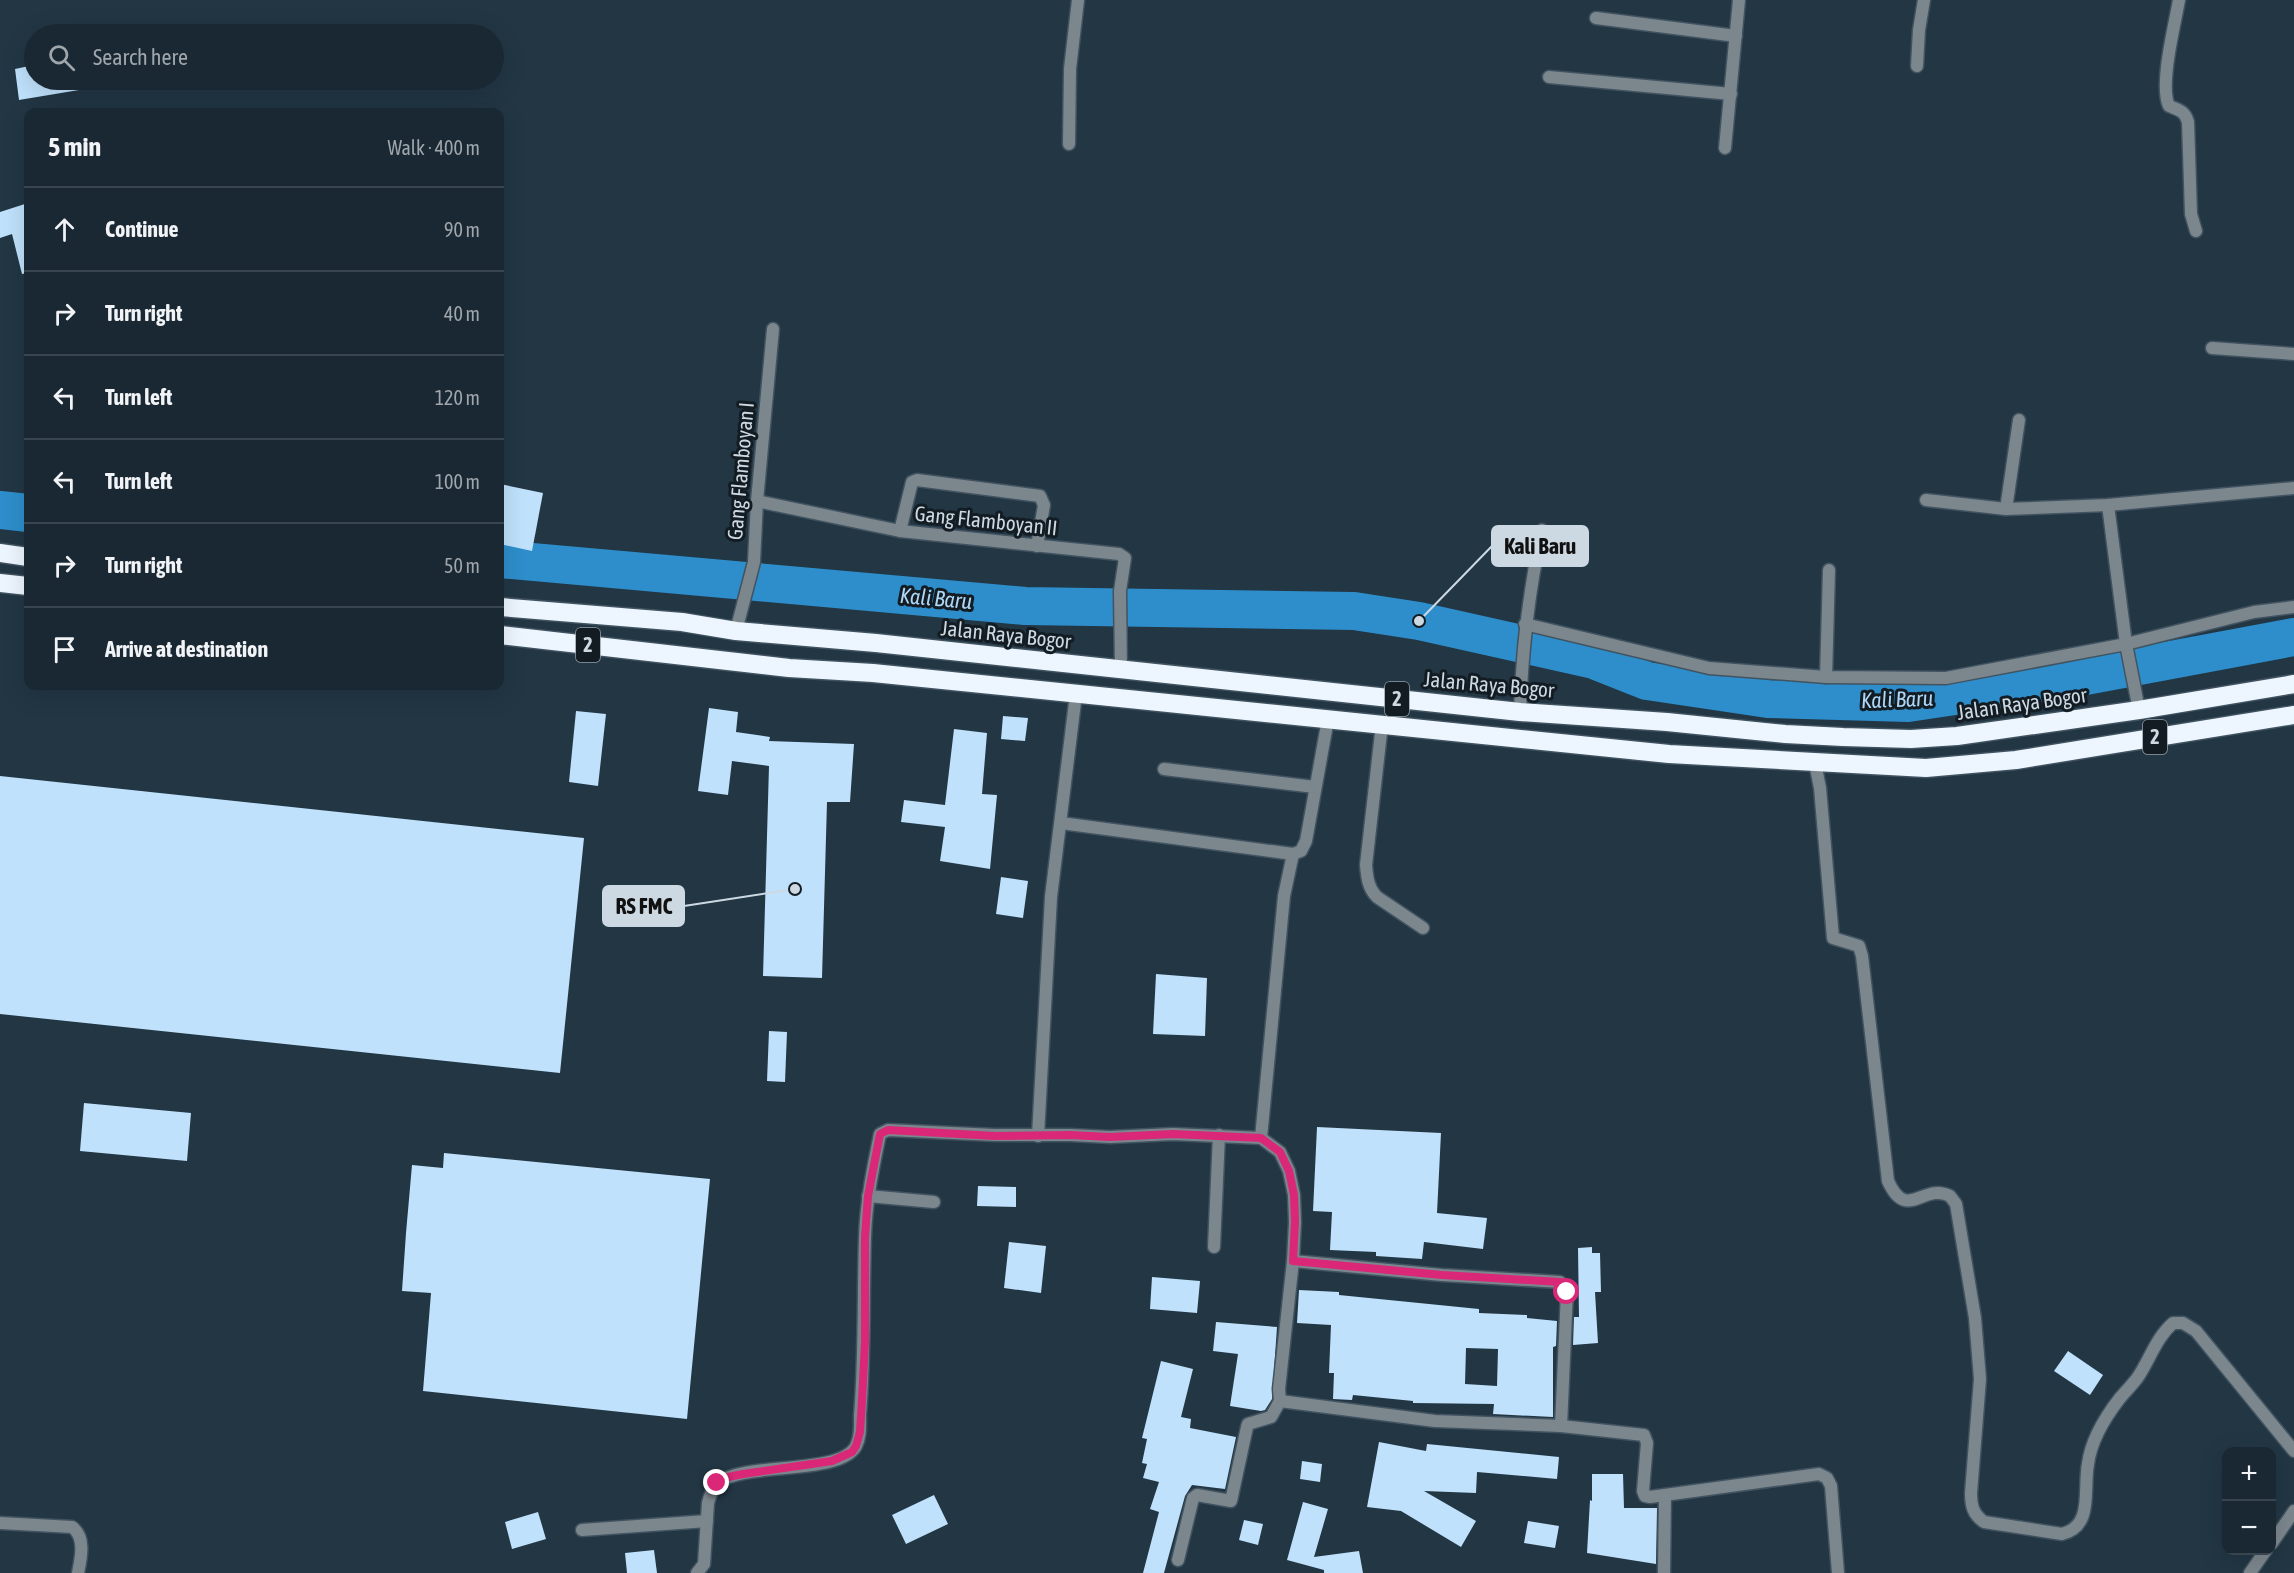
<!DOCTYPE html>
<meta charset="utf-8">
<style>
:root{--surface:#1a2833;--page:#27343f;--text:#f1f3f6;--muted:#9fa6ac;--line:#38444e}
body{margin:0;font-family:"Asap Condensed",sans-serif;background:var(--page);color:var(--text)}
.controls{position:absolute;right:18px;bottom:18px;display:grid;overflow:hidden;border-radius:12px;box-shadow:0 6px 24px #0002}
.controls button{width:54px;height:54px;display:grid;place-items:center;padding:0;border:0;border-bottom:2px solid var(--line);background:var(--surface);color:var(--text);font:30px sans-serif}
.stop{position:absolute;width:18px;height:18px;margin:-14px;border:4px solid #db2777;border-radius:50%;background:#fff}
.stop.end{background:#db2777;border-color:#fff;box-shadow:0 2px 6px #0008}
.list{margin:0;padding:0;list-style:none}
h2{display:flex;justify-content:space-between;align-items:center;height:78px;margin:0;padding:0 24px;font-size:26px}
h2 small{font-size:20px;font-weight:400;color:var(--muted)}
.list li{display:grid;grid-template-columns:39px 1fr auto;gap:18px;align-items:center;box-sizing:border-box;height:84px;padding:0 24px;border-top:2px solid var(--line)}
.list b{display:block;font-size:22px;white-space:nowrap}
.list em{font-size:20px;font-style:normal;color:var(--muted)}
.icon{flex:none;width:33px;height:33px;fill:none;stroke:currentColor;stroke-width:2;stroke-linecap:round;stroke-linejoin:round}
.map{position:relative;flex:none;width:2294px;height:1573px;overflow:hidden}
.search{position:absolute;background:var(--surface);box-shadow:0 6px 24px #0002;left:24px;top:24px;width:480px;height:66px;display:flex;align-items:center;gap:15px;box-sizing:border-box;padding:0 21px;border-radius:33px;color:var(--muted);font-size:22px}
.panel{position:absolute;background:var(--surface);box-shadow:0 6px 24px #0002;left:24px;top:108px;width:480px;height:582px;border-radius:12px}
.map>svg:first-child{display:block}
</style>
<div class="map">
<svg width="2294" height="1573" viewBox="0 0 2294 1573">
<rect width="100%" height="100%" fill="#223644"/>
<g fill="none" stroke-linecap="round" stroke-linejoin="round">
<!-- river -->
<g stroke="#2d8ecb" stroke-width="38">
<path d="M0 510 28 513"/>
<path d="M500 559 1025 606 1354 611 1419 621 1594 660 1647 681 1768 699 1908 703 2080 677 2294 637"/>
</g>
</g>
<!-- building -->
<g fill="#bfe1fb" fill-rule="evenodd">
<path d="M34 65V80H85V89L19 100 15 69Z"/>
<path d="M28 203V273L22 274 12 234 0 238V212Z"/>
<path d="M500 484 543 493 532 551 500 544Z"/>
<path d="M709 708 738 712 736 732 770 737 769 741 854 744 850 802H827L822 978 763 976 769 766 732 761 728 795 698 791Z"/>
<path d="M576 711 606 714 598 786 569 782Z"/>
<path d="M1003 716 1028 718 1025 741 1001 739Z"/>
<path d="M954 729 987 733 982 794 997 795 990 869 940 861 945 827 901 822 904 800 945 805Z"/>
<path d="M0 776 584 838 560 1073 0 1014Z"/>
<path d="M1001 877 1028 881 1023 918 996 914Z"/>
<path d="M1156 974 1207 978 1205 1036 1153 1034Z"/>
<path d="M769 1031 787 1032 785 1082 767 1081Z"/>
<path d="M84 1103 191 1113 187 1161 80 1151Z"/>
<path d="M1317 1127 1441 1133 1437 1213 1487 1218 1483 1249 1424 1242 1422 1259 1376 1256V1252L1330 1250 1332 1212 1313 1211Z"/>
<path d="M444 1153 710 1179 687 1419 423 1391 431 1293 402 1291 406 1233 412 1165 443 1168Z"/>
<path d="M978 1186 1016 1187V1207L977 1206Z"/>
<path d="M1009 1242 1046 1246 1041 1293 1004 1288Z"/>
<path d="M1592 1247V1253H1600L1601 1292H1595L1598 1343 1573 1345 1574 1317H1579L1578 1248Z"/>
<path d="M1152 1277 1200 1281 1197 1313 1150 1309Z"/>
<path d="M1299 1290 1339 1292V1295L1479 1309V1313L1527 1315V1318L1557 1321 1556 1346 1553 1347V1417L1493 1414 1494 1404 1413 1403V1401L1353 1395 1352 1400 1333 1399 1334 1373H1329L1331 1325 1297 1323ZM1466 1348 1498 1349 1497 1386 1465 1384Z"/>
<path d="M1216 1322 1277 1327 1272 1399 1265 1410 1261 1411 1230 1406 1238 1354 1213 1351Z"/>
<path d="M2068 1351 2103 1375 2090 1395 2054 1371Z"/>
<path d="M1161 1361 1193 1369 1181 1417 1191 1419 1190 1428 1236 1437 1225 1489 1192 1485 1185 1496 1164 1573H1143L1159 1512 1150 1509 1159 1482 1143 1478 1147 1464 1142 1463 1147 1439 1142 1438Z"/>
<path d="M1379 1442 1426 1451 1427 1444 1559 1457 1557 1479 1477 1472 1476 1493 1424 1491 1476 1521 1461 1547 1401 1511 1367 1507Z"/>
<path d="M1302 1461 1322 1464 1320 1482 1300 1479Z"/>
<path d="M1592 1474H1623L1624 1508H1657L1656 1564 1587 1553 1590 1500 1592 1501Z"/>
<path d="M934 1495 948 1524 906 1544 892 1515Z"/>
<path d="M1303 1502 1328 1509 1314 1557 1359 1551 1363 1573H1324V1570L1287 1560Z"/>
<path d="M538 1512 546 1539 512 1549 505 1522Z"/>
<path d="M1244 1520 1263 1524 1258 1545 1239 1540Z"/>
<path d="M1528 1521 1559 1526 1555 1548 1524 1543Z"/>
<path d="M654 1550 657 1573H627L625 1553Z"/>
</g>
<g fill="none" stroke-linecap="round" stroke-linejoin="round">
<defs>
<g id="street">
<path d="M2179 0C2175 24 2159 85 2169 106 2179 110 2185 111 2188 122L2191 214 2196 231"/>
<path d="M1596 18 1736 36"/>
<path d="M1917 66 1919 30 1924 0"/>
<path d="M1549 77 1731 94"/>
<path d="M1069 144 1070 69 1078 0"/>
<path d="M1725 148 1739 0"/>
<path d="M2212 348 2294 354"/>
<path d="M1926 500 2006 509 2108 505 2294 488"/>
<path d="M757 501 900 531 1119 554 1125 558 1120 591 1121 671"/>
<path d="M2108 505 2126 644 2139 710"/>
<path d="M2006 509 2019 420"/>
<path d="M900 531 912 482 917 480 1040 496 1044 505 1037 546"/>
<path d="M1525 624 1709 668 1826 677 1946 678 2126 644 2254 612 2294 607"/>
<path d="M736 631 754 562 757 501 773 329"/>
<path d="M1826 677 1829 570"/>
<path d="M1520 712C1522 650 1529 590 1542 530"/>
<path d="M1382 724 1366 865C1367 877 1368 888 1377 897L1423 928"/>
<path d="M1815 763 1820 788 1833 938 1859 946 1862 956 1888 1181C1907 1223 1923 1182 1950 1196L1956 1204 1975 1318 1980 1379 1971 1493C1971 1506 1973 1514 1984 1522L2062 1534C2094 1526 2083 1490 2088 1464 2091 1440 2106 1416 2120 1398 2126 1391 2133 1384 2138 1377 2150 1359 2156 1338 2173 1323H2183L2196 1331 2294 1451"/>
<path d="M1164 769 1315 787"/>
<path d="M1061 823 1293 854 1284 896 1261 1138"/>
<path d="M1293 854 1301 851 1306 841 1328 719"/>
<path d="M1038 1136 1051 897 1076 694"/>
<path d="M868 1196 934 1202"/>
<path d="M1214 1247 1219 1135"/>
<path d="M1293 1261 1442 1275 1560 1282 1567 1292 1561 1426"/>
<path d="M1280 1401 1435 1421 1561 1426 1644 1435 1647 1443 1643 1491 1645 1496 1650 1497 1819 1474 1827 1478 1831 1486 1838 1573"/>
<path d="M0 1523 72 1527C86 1537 81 1558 78 1573"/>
<path d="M582 1530 707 1521"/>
<path d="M2272 1543 2294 1511"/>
<path d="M697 1573 704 1564 708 1503C710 1496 712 1488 718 1483 744 1461 840 1476 856 1446 861 1436 860 1426 860 1415 865 1355 863 1296 865 1237 866 1202 873 1168 880 1134L888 1130 995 1135H1070L1110 1137 1173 1134 1261 1138 1280 1152 1289 1171 1294 1195 1295 1222 1293 1261 1279 1389 1280 1401 1271 1417 1248 1424 1247 1427 1231 1501 1197 1495 1193 1498 1178 1560"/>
<path d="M1664 1573 1665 1495"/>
<path d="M2250 1573 2266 1550"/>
</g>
<g id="highway">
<path d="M0 553 28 557"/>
<path d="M0 583 28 586"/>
<path d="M500 607 682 622 736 631 876 643 1520 712 1667 722 1785 734 1843 737 1911 739 1957 736 2139 710 2294 684"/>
<path d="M500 635 789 668 873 673 1669 754 1926 768 2016 760 2294 715"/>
</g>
</defs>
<!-- street casing -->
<use href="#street" stroke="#415360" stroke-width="15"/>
<!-- highway casing -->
<use href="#highway" stroke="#415360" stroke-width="21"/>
<!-- street -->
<use href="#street" stroke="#7c868d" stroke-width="12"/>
<!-- highway -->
<use href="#highway" stroke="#edf6fe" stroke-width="18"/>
</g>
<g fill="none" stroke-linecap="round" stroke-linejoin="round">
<!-- route -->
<path stroke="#db2777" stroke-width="8" d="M717 1483 728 1477 743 1474 832 1461 852 1452 856 1446 860 1432 862 1401 865 1343V1237L868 1196 880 1134 888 1130 995 1136 1070 1135 1110 1137 1173 1134 1261 1138 1280 1152 1289 1171 1294 1195 1295 1222 1293 1261 1442 1275 1560 1282 1567 1292"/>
</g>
<g text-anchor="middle" stroke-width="6" stroke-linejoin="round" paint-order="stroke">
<!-- shield labels -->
<g fill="#131c23" stroke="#95a0a9" stroke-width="1.5">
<rect x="576" y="628" width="24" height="34" rx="4.5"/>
<rect x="1385" y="682" width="24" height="34" rx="4.5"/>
<rect x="2143" y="720" width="24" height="34" rx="4.5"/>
</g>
<g font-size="20" font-weight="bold" fill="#cdd9e2">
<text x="588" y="652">2</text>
<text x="1397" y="706">2</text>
<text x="2155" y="744">2</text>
</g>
<!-- street labels -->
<g font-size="21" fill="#cdd9e2" stroke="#131c23">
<text transform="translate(741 471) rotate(-85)" y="7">Gang Flamboyan I</text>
<text transform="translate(986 521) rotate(6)" y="7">Gang Flamboyan II</text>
<text transform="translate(1006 635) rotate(6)" y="7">Jalan Raya Bogor</text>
<text transform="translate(1489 685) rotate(5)" y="7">Jalan Raya Bogor</text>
<text transform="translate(2022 704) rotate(-8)" y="7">Jalan Raya Bogor</text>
</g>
<!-- water labels -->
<g font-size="22" font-style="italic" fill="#add7f7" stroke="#131c23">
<text transform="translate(936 598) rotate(5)" y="8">Kali Baru</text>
<text transform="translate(1897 699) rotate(-2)" y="8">Kali Baru</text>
</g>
</g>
<!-- callouts -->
<path fill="none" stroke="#cdd9e2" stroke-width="2" d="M1419 621L1492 546M795 889L684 906"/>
<g fill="#cdd9e2" stroke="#131c23" stroke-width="2">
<circle cx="1419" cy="621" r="6"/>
<circle cx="795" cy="889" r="6"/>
</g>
<g fill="#cdd9e2" stroke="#cdd9e2" stroke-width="2">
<rect x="1492" y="526" width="96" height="40" rx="6"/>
<rect x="603" y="886" width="81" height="40" rx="6"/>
</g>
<g font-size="22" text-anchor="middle" font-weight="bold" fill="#111">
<text x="1540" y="554">Kali Baru</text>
<text x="644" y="914">RS FMC</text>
</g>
</svg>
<div class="controls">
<button>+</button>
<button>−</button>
</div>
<div class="stop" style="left:1567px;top:1292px"></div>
<div class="stop end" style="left:717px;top:1483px"></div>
<div class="search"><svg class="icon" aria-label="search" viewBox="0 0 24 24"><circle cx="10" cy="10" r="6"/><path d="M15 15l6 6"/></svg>Search here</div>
<section class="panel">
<h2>5 min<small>Walk · 400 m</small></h2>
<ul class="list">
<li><svg class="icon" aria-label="ahead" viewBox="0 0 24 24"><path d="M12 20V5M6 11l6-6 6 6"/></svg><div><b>Continue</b></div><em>90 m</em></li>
<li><svg class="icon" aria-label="right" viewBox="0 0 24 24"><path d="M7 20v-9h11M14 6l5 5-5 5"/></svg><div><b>Turn right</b></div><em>40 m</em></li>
<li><svg class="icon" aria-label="left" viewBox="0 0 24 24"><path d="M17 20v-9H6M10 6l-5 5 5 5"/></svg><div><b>Turn left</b></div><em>120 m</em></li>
<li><svg class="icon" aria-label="left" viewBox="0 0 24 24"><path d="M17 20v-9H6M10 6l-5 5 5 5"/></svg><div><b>Turn left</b></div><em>100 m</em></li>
<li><svg class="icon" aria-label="right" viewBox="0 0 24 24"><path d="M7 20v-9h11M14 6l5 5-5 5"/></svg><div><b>Turn right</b></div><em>50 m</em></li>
<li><svg class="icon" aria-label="arrive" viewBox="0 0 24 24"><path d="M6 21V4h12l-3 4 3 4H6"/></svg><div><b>Arrive at destination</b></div></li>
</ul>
</section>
</div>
